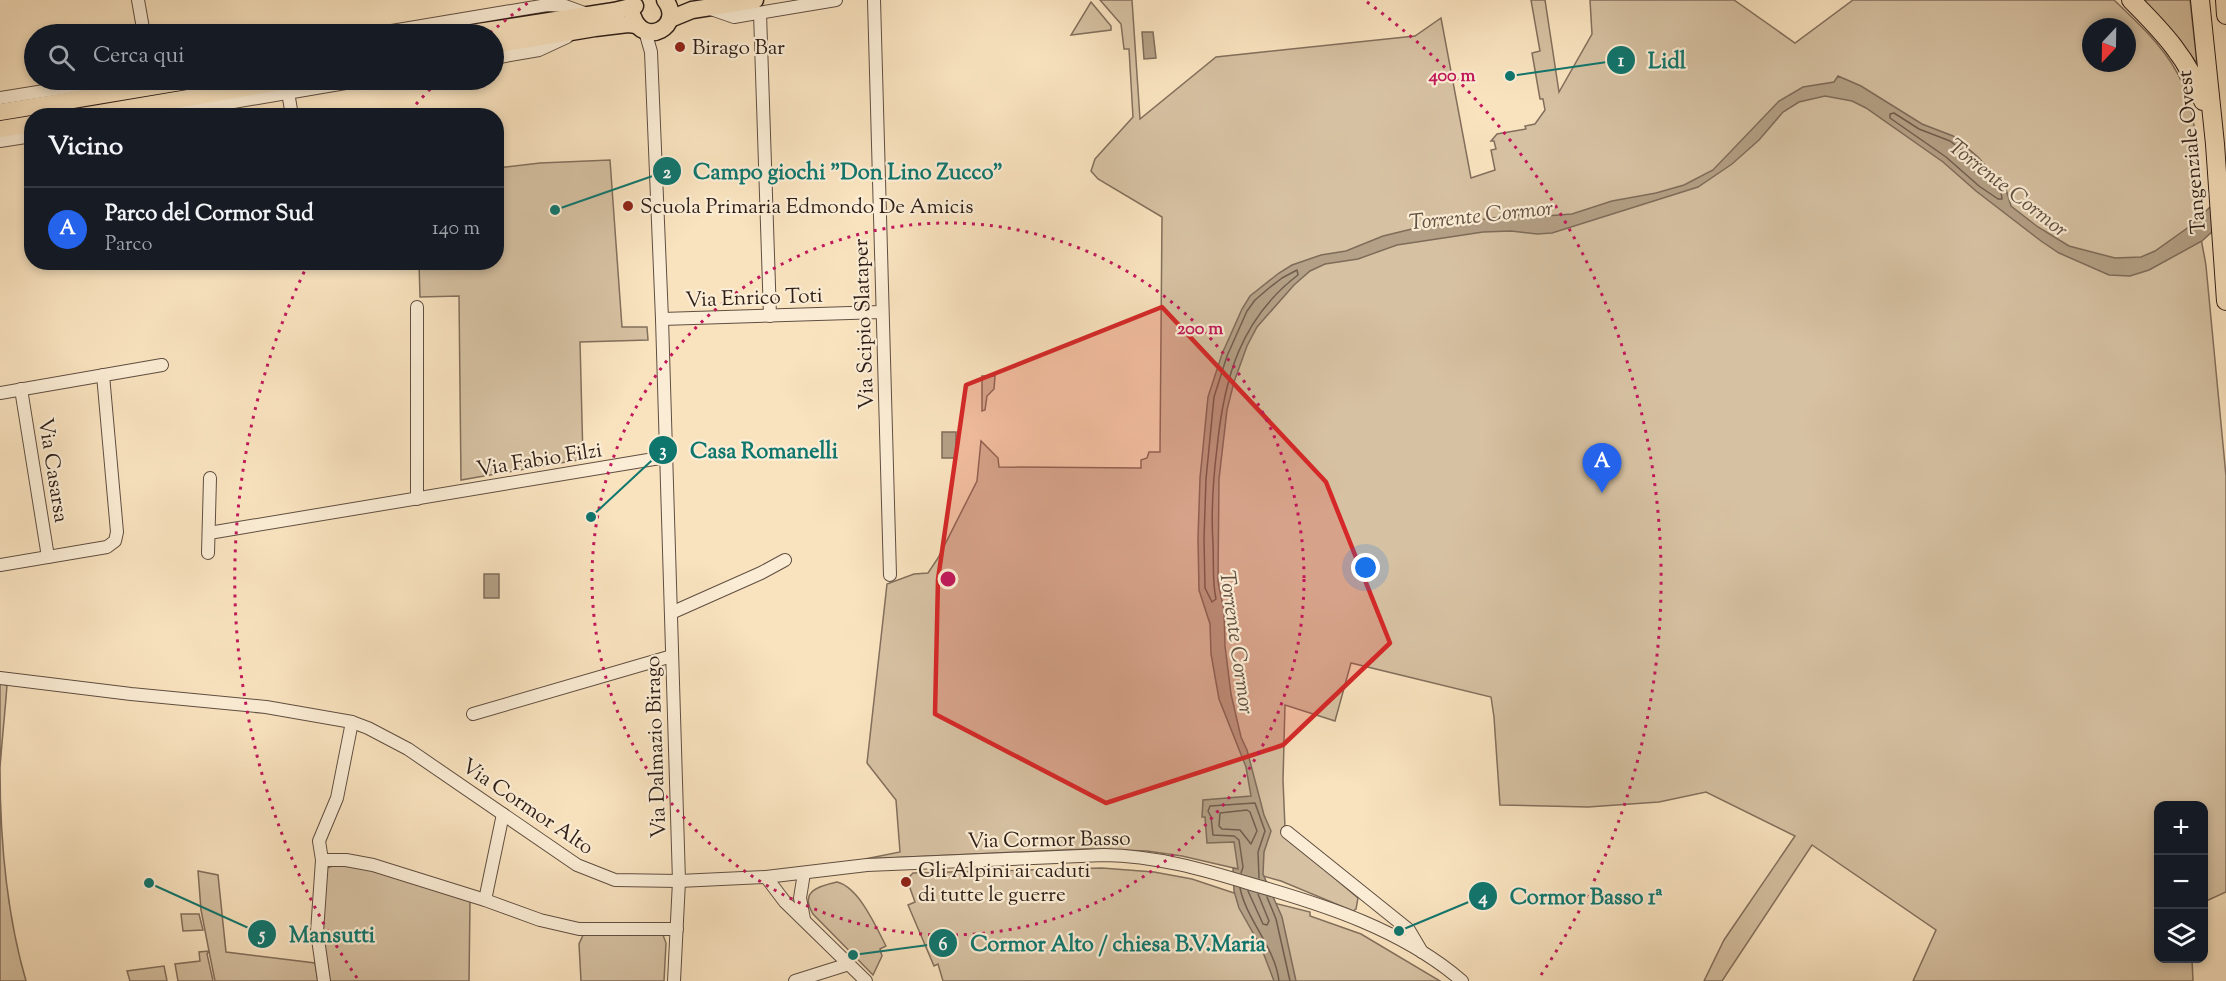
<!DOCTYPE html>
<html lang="it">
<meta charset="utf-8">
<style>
:root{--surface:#171b24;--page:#242831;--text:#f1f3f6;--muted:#9ea1a6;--line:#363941;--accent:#2563eb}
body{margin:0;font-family:"Sorts Mill Goudy",serif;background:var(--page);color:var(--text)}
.controls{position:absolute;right:18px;bottom:18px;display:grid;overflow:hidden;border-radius:12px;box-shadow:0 3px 9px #0003}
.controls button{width:54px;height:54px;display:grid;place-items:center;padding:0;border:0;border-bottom:2px solid var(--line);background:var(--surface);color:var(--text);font:30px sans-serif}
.compass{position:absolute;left:2082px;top:18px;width:54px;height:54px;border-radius:50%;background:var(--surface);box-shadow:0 3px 9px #0003;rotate:202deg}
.you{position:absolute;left:1366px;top:568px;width:21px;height:21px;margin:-15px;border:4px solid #fff;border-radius:50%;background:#1a73e8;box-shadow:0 0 0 9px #1a73e833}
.badge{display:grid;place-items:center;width:39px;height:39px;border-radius:50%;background:var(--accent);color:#fff;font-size:20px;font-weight:700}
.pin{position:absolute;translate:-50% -50px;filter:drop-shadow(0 2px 3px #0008)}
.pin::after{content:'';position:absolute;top:32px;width:21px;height:18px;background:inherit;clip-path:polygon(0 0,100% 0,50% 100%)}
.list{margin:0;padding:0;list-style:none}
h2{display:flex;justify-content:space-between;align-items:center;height:78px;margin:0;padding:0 24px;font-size:26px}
h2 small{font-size:20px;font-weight:400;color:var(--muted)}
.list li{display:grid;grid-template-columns:39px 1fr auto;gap:18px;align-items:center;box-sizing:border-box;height:84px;padding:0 24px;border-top:2px solid var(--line)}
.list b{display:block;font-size:22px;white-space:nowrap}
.list p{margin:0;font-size:20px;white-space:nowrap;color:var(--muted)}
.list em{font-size:20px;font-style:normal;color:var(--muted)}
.icon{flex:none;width:33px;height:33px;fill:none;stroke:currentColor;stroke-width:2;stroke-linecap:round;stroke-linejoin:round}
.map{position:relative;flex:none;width:2226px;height:981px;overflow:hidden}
.search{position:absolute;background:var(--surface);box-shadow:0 3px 9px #0003;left:24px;top:24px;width:480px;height:66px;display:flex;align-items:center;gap:15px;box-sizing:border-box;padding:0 21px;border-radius:33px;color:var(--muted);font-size:22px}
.panel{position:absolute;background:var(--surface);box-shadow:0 3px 9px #0003;left:24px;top:108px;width:480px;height:162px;border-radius:24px}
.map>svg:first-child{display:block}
</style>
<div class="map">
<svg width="2226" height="981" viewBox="0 0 2226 981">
<rect width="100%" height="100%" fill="#f9e3bf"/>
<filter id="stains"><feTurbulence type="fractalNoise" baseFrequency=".00333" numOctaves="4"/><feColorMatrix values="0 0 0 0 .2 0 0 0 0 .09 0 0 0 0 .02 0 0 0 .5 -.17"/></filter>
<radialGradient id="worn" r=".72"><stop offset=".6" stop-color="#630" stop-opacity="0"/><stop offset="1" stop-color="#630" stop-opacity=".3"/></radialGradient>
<!-- green -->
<g fill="#d6c1a2" stroke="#826f5c" stroke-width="1.5" fill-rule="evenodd">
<path d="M1100 0H1132L1140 119 1216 57 1415 36 1441 18 1471 178 1495 170 1491 150 1496 149 1494 141H1491L1497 134 1526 129 1525 126 1535 124 1545 110 1543 99H1540L1532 53 1540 51 1531 0H1545L1559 92 1592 34 1590 0H1734L1795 43 1853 0H2114C2140 25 2169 51 2183 85 2198 120 2201 183 2200 221 2199 236 2204 251 2206 266L2226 476V892L2204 902V806H2158V958L2192 959 2193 981H1913L1936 930 1812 845 1722 981H1704L1724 940 1795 836 1706 792 1659 802 1588 807 1500 805 1494 717 1491 697 1351 663 1335 721 1285 705 1283 780 1285 828 1304 852 1358 898 1356 909 1353 911 1281 881 1238 869 1182 856 1147 851 1087 849 865 859 900 852 896 800 867 763 887 584 914 574 928 573 938 558 977 481 981 441 998 458 999 467 1141 468V460L1147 458 1149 452H1160L1162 217 1098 179 1091 171 1095 159 1133 117 1129 49H1124L1121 24ZM2091 27H2127V63H2091Z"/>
<path d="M2141 0H2190L2197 63 2169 29Z"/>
<path d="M1091 2 1111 26V30L1071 35Z"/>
<path d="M610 160 622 327H647L648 340 580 342 583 459 461 480 459 296 420 297 419 263 496 262 497 168 540 163Z"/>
<path d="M982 376H995L994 389 987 396 985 410 982 411Z"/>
<path d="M0 684 7 685C5 713 2 740 0 768 0 839 6 912 26 981H0Z"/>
<path d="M338 864 369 869 470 901 469 981H327L321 932 327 868Z"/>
<path d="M1102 868 1154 872 1192 879 1234 893 1310 912V916L1361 934 1440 981H943L938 964 934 966 908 905 915 902 910 888V876L913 873Z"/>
<path d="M198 871 218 875 226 952 315 963 318 981H215L209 951 207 954 213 981H178L175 964 200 961 199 952 209 951 201 910Z"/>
<path d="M837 882C859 887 876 927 886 946L880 949 882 956 873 975 813 914C799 891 819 886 837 882Z"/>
<path d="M181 914H199L203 930 183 931Z"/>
<path d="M583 935H663L666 943 664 981H581L579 944Z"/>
<path d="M164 966 167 981H130L127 971Z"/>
</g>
<!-- water -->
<g fill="#b4a086" stroke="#7e6c5a" stroke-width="1.5">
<path d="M1142 32H1153L1156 58 1144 59Z"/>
<path d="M1838 76 1861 86 1922 124 1953 136 1978 157 2006 189 2011 206 2038 227 2069 246 2115 258 2141 257 2155 251 2193 224 2226 191V219L2202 241 2149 270 2130 276 2109 275 2059 253 2041 241 1976 191 1943 162 1866 108 1852 101 1825 96 1799 102 1783 112 1759 140 1732 164 1698 187 1552 233 1537 234 1511 231 1483 232 1397 245 1358 259 1325 264 1310 271 1294 285 1257 327 1247 346 1234 382 1227 410 1219 479 1218 582 1224 610 1225 646 1231 694 1241 737 1247 750 1264 815 1271 831 1264 852 1263 874 1282 917 1296 981H1274L1261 947 1239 908 1234 891 1233 868 1238 869 1234 842 1207 843 1205 817H1202L1203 800 1251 796 1246 767 1219 699 1211 654 1210 624 1199 590 1198 538 1200 478 1208 397 1222 354 1242 309 1250 296 1279 273 1292 265 1321 255 1346 251 1383 236 1416 228 1516 215 1545 216 1572 214 1612 201 1656 193 1684 185 1713 170 1779 101 1803 87 1834 82Z"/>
<rect x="942" y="432" width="14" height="26"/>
<rect x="484" y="574" width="15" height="24"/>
</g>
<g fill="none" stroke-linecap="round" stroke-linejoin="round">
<!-- shore -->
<g stroke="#705e4e" stroke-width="1.5">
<path d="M1894 113 1919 129 1950 141 1959 148 1974 161 2001 192 2002 199H1998L1979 186 1946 157 1890 118V114Z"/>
<path d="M1297 270 1298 275C1240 319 1224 379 1217 448 1213 480 1211 512 1213 544 1214 563 1212 581 1216 599L1212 602 1205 588 1204 538 1206 479 1214 397 1227 356 1247 311 1255 300 1269 288 1282 278Z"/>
<path d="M1247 810 1250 812 1257 831 1251 844 1240 830 1222 829 1219 826 1220 813Z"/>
<path d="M1241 873 1243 867 1239 840 1234 836 1213 835 1211 817 1208 811 1210 806 1255 803 1265 831 1258 852 1259 878"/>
<path d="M1240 888C1247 921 1275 947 1279 981"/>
<path d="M1248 891 1263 924 1267 925 1269 921 1258 894"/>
<path d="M1267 897 1276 919 1290 981"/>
</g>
<defs>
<g id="minor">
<path d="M138 0 144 34"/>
<path d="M874 0 890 575"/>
<path d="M708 8 734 17 836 0"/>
<path d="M760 13 770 316"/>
<path d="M645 31 651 52 662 319 679 881 674 981"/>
<path d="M374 34 547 5 565 6 587 14"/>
<path d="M494 58 539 50 567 37"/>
<path d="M288 92 292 116"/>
<path d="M0 98 112 80"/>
<path d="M152 116 363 80"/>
<path d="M0 141 32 136"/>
<path d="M417 307V499"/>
<path d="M662 319 882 312"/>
<path d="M21 389 48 557"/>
<path d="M0 393 162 365"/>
<path d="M209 533 666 457"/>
<path d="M208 553 210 478"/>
<path d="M0 565 107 547 115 541 117 532 103 375"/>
<path d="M671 613 761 573 785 560"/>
<path d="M0 678 131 694 266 707 352 722 368 728 408 749 577 865 615 880 679 881 766 877 867 865 1104 855C1156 856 1202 869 1251 884 1325 905 1403 930 1462 981"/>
<path d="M473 714 672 656"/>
<path d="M1287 832 1409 930 1422 952"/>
<path d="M322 860H346L373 865 485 900 540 920 579 929H677"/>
<path d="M766 877 785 902 866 981"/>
<path d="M485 900 503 814"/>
<path d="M804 919 800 898 804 873"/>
<path d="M324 981 317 932 322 860 319 841 337 798 352 722"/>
<path d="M795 981 849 964"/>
</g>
<g id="major">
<path d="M633 17C644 48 685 26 665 0"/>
<path d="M670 19 692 10 755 0"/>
<path d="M465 34 614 11 635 6"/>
<path d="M494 45 595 28 628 24 637 25"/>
<path d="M0 112 193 80"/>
<path d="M82 116 293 80"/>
<path d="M0 129 32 124"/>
</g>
<g id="highway">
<path d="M2131 0C2161 30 2190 60 2203 101"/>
<path d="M2200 0 2215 144 2226 301"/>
<path d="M2225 0 2226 15"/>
</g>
</defs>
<!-- minor casing -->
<use href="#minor" stroke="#604e41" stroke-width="14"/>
<!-- major casing -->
<use href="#major" stroke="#2d1d17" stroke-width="19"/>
<!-- highway casing -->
<use href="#highway" stroke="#2d1d17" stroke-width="20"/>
<!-- minor -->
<use href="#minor" stroke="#fbedd5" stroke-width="12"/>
<!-- major -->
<use href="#major" stroke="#f9e3bf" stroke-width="16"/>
<!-- highway -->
<use href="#highway" stroke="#f9e3bf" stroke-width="18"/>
</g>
<!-- marked area -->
<path fill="#d62828" fill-opacity="0.2" stroke="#d62828" stroke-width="4.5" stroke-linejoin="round" d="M1162 307 1326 482 1390 643 1283 745 1106 803 935 714 938 579 966 385Z"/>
<!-- distance rings -->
<g fill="none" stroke="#c2185b" stroke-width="3" stroke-dasharray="3 6">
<circle cx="948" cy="579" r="356"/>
<path d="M357 978A713 713 0 0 1 307 266M410 111A713 713 0 0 1 435 84M490 33A713 713 0 0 1 529 2M1367 2A713 713 0 0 1 1539 978"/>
</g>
<!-- markers -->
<g fill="#8f2418" stroke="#fbedd5" stroke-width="2">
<circle cx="680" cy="47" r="6"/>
<circle cx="628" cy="206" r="6"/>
<circle cx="906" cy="882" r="6"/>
</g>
<g text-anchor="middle" stroke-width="4.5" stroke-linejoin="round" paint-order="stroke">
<!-- poi labels -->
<g font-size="21" fill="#2d1d17" stroke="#fbedd5" text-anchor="start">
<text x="692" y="54">Birago Bar</text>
<text x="640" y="213">Scuola Primaria Edmondo De Amicis</text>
<text x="918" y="877">Gli Alpini ai caduti<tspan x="918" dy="24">di tutte le guerre</tspan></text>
</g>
<!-- street labels -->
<g font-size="21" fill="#2d1d17" stroke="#fbedd5">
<text transform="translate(2191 152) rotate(-95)" y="7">Tangenziale Ovest</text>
<text transform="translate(754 297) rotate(-2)" y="7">Via Enrico Toti</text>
<text transform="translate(863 324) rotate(-92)" y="7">Via Scipio Slataper</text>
<text transform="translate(539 459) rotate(-9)" y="7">Via Fabio Filzi</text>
<text transform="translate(54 470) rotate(81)" y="7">Via Casarsa</text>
<text transform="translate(655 747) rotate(-92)" y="7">Via Dalmazio Birago</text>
<text transform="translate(528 806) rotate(34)" y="7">Via Cormor Alto</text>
<text transform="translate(1049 839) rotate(-1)" y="7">Via Cormor Basso</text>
</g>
<!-- water labels -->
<g font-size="22" font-style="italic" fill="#635143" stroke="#fbedd5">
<text transform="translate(2009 187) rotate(38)" y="8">Torrente Cormor</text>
<text transform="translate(1481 214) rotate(-6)" y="8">Torrente Cormor</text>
<text transform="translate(1238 642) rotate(82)" y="8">Torrente Cormor</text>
</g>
</g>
<circle cx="948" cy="579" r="9" fill="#c2185b" stroke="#fbedd5" stroke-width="3"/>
<g font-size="18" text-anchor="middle" font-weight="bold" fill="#c2185b" stroke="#fbedd5" stroke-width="4.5" stroke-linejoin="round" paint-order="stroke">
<text x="1452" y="81">400 m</text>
<text x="1200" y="334">200 m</text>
</g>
<!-- callouts -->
<path fill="none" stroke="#0f766e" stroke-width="2" d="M1510 76L1621 60M555 210L667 171M591 517L663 450M1399 931L1483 896M149 883L262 934M853 955L943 943"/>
<g fill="#0f766e" stroke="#fbedd5" stroke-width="2">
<circle cx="1510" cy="76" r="6"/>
<circle cx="555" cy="210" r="6"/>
<circle cx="591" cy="517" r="6"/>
<circle cx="1399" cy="931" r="6"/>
<circle cx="149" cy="883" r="6"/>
<circle cx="853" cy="955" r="6"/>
<circle cx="1621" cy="60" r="15"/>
<circle cx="667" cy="171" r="15"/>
<circle cx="663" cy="450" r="15"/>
<circle cx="1483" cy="896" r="15"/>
<circle cx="262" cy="934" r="15"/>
<circle cx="943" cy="943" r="15"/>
</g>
<g font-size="18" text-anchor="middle" font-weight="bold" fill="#fff">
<text x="1621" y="66">1</text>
<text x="667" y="178">2</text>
<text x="663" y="456">3</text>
<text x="1483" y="903">4</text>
<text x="262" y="940">5</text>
<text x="943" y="950">6</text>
</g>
<g font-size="22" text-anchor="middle" font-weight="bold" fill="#0f766e" stroke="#fbedd5" stroke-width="4.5" stroke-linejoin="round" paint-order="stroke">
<text x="1667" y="68">Lidl</text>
<text x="848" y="179">Campo giochi "Don Lino Zucco"</text>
<text x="764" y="458">Casa Romanelli</text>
<text x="1586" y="904">Cormor Basso 1ª</text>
<text x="332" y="942">Mansutti</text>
<text x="1118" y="951">Cormor Alto / chiesa B.V.Maria</text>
</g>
<rect width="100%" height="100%" filter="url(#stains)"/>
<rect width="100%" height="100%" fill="url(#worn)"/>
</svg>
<div class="controls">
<button>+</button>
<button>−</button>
<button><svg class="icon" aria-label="layers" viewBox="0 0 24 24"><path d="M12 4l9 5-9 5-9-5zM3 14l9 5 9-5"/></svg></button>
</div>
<svg class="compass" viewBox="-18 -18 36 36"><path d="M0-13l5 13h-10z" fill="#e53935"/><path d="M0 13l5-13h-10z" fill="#9ea1a6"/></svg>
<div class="you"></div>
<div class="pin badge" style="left:1602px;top:493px">A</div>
<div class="search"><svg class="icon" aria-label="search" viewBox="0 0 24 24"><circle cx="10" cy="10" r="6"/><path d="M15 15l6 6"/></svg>Cerca qui</div>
<section class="panel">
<h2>Vicino<small></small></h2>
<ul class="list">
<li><span class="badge">A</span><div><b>Parco del Cormor Sud</b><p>Parco</p></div><em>140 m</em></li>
</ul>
</section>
</div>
